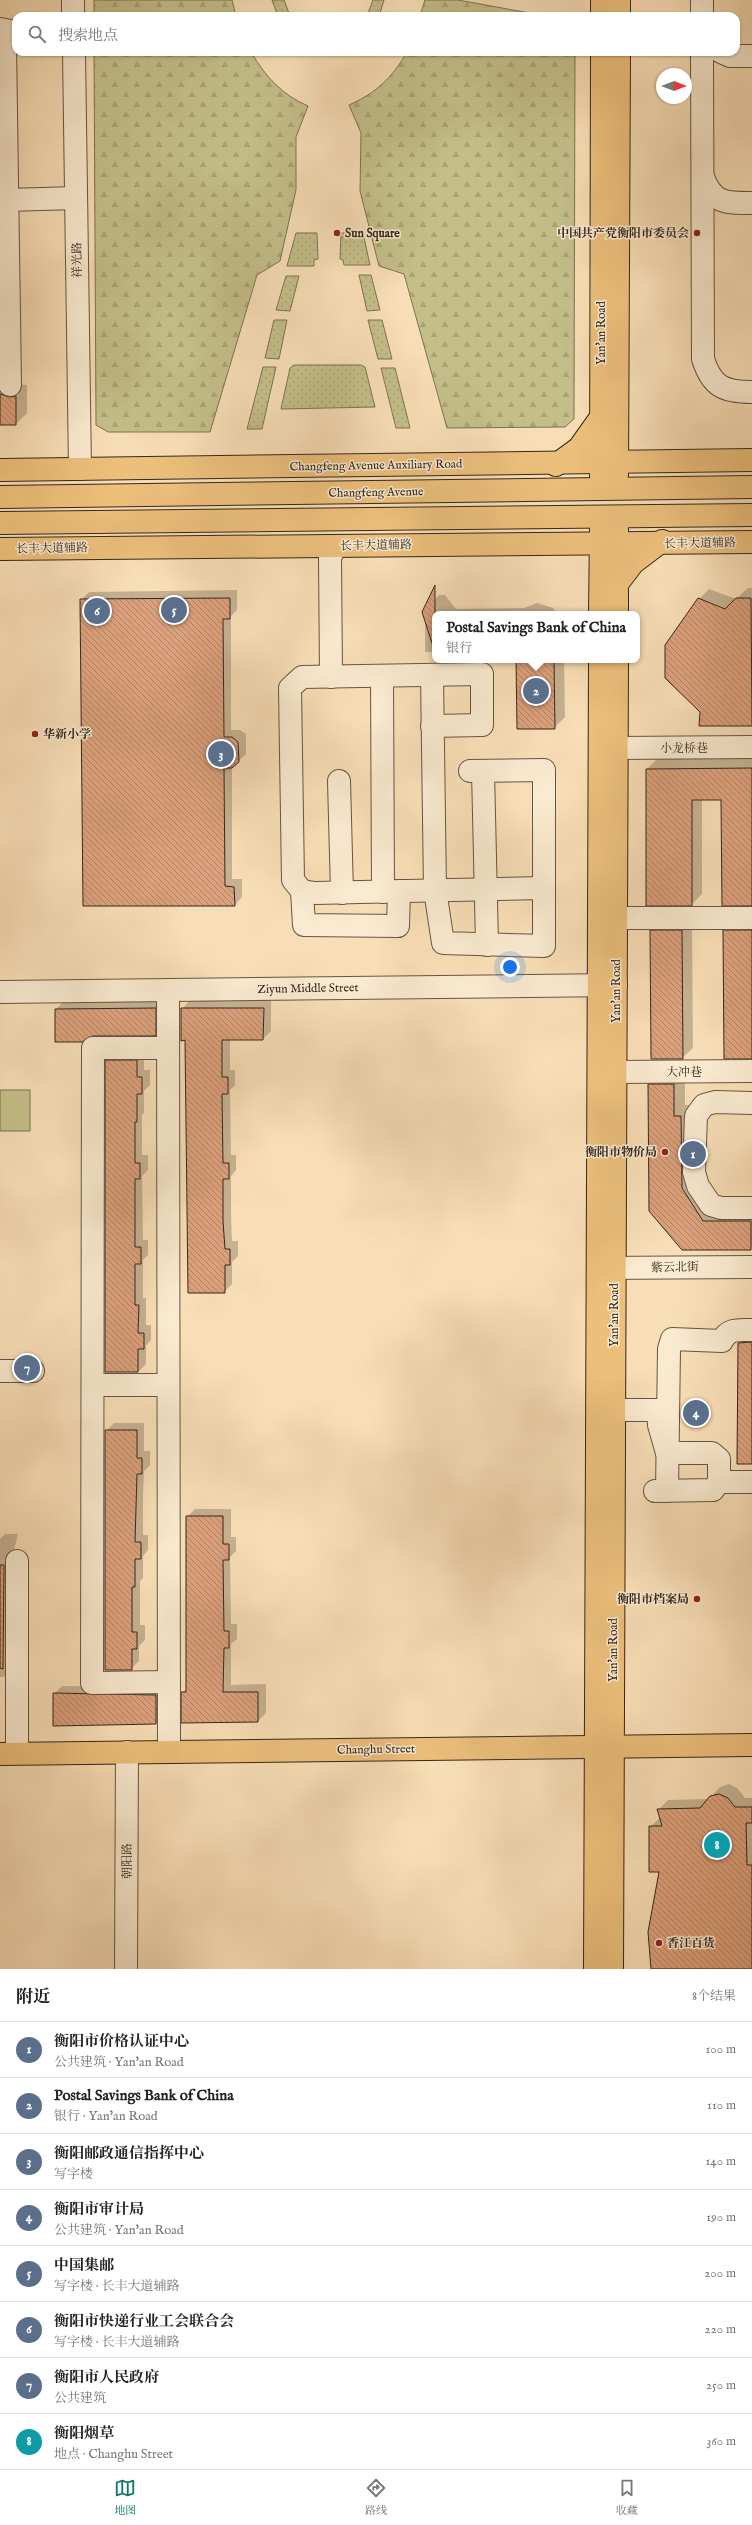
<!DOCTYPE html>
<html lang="zh">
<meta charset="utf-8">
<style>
:root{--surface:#fff;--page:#f6f6f6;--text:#222;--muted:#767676;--line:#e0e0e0;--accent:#0f766e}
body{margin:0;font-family:"IM FELL English","Noto Serif SC",serif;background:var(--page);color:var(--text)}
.compass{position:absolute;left:656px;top:68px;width:36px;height:36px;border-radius:50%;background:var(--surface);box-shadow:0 1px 3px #0004;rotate:90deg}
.you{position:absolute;left:510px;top:967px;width:14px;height:14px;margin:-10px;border:3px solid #fff;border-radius:50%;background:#1a73e8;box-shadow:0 0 0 6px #1a73e833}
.badge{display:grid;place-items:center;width:26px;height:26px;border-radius:50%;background:var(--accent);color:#fff;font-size:13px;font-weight:700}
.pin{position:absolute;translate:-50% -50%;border:2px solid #fff;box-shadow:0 1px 4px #0006}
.popup{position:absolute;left:432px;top:611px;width:208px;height:52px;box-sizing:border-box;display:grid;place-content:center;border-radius:8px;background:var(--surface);filter:drop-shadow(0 1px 3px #0005);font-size:13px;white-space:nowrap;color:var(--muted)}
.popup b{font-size:15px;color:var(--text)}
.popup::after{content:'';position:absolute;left:50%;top:100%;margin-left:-8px;border:8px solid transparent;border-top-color:var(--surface)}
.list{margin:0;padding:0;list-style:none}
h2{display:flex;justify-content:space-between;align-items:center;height:52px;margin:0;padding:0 16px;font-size:17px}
h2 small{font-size:13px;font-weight:400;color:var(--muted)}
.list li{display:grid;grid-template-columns:26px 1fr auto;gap:12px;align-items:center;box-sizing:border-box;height:56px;padding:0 16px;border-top:1px solid var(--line)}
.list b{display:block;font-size:15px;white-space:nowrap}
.list p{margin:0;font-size:13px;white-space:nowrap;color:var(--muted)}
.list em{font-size:13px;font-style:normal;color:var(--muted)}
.icon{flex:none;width:22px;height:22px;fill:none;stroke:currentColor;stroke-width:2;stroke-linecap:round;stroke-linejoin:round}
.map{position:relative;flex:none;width:752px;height:1969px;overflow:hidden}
.search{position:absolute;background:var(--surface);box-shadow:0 1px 3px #0004;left:12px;right:12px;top:12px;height:44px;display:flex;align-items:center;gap:10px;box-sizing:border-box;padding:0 14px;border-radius:12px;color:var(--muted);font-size:15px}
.sheet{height:500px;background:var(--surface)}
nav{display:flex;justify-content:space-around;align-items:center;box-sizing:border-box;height:56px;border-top:1px solid var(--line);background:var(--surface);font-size:11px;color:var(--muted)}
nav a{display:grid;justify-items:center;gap:2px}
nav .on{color:var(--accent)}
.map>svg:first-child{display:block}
</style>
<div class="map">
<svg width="752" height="1969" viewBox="0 0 752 1969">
<defs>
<pattern id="grass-dots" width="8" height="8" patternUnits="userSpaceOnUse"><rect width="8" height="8" fill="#c4bf89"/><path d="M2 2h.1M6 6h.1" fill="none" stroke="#a9a476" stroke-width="1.8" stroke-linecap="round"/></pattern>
<pattern id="forest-firs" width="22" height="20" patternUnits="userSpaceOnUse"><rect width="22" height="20" fill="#c4bf89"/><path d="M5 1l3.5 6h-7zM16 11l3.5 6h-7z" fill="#a9a476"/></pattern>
<pattern id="building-back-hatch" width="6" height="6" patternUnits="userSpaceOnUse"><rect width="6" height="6" fill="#dca17c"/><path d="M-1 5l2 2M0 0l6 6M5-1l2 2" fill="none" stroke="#b38365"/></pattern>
</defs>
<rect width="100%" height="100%" fill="#f8deb6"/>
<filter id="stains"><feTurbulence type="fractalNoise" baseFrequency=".005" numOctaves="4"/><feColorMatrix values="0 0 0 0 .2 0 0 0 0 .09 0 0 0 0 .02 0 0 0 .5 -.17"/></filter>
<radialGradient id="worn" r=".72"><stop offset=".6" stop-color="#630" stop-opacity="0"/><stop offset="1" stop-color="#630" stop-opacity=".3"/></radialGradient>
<!-- grass -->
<g fill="url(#grass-dots)" stroke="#7c7353">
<path d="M272 0H284L290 16H278Z"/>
<path d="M373 0H384L379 16H367Z"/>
<path d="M296 233H317L318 259 314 260V266H287Z"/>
<path d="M341 233H363L370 265H344L343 260 340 259Z"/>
<path d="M359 275H371L380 310 367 311Z"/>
<path d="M286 276H299L290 311 276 310Z"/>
<path d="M274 320H287L279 359 265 358Z"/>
<path d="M368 320H382L392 359H378Z"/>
<path d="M294 365H361L365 367 375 407 281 409 290 368Z"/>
<path d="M263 367H276L262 429H247Z"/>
<path d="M381 368H395L410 428H396Z"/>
</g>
<!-- forest -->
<g fill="url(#forest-firs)" stroke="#7c7353">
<path d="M94 0H232L236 16H94Z"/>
<path d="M425 0H458L546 16H420Z"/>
<path d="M94 52H251C265 76 282 95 308 106L296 137V190L280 261 257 275 210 432H108L96 425Z"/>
<path d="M407 52H575L574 419 565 427 447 428 404 274 379 266 360 191 361 133 349 105C376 93 392 78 407 52Z"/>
</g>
<!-- pitch -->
<rect fill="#c4bf89" stroke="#7c7353" x="0" y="1090" width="30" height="41"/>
<!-- shadow -->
<g fill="#0003">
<path d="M0 383 27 385V413L16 424 0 425Z"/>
<path d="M748 588H752L751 725 701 712 699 599 709 589 736 599Z"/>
<path d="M237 590V610L231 616V730H240L246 734V754L232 767V879H242V897L235 905H84L81 600 89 592Z"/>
<path d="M439 595H445L456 609 524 608 537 603 553 608 557 614H435V652H425V610Z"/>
<path d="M516 660H564L565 717 554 728Z"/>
<path d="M752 758V905L722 799H702V894L692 904 647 769 657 759Z"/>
<path d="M752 920V1058L724 931 734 921Z"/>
<path d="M661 921H692L693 1048 682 1058 651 931Z"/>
<path d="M271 1000V1031L263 1039H230V1070H235V1085L230 1090 231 1155H236V1170L231 1176V1213L232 1241H238V1256L232 1262V1284L224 1292 182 1009 189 1001Z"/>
<path d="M64 1001H163V1027L155 1034 56 1009Z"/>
<path d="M114 1053H144V1070H150V1085L144 1091V1113L142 1115V1155H148V1170L142 1176 143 1240H148V1255L143 1260V1298H146V1325H151V1340L146 1346V1364L138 1372H106V1061Z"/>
<path d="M661 1073H685V1105H692L693 1176 714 1210H752V1248L683 1249 649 1085Z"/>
<path d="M750 1333H752V1463L739 1343Z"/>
<path d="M114 1423H144V1451H150V1465L144 1471 143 1494V1535H148V1550L143 1556V1578L140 1581V1625H145V1640L139 1646V1661L131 1669 106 1431Z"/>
<path d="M195 1509H231V1537H236V1551L230 1557 231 1624H237V1639L231 1644V1685L266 1684V1713L258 1721 182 1693 187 1688V1517Z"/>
<path d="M5 1534H18L14 1550V1667L4 1677H0V1539Z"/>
<path d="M62 1686 164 1687V1715L156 1723 54 1725V1694Z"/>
<path d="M729 1784 737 1788 745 1798H752V1969H652L660 1871 650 1827 661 1817 659 1809 668 1800 709 1799 720 1787Z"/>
</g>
<!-- building -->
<g fill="url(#building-back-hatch)" stroke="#34271d">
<path d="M0 394 10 397 16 396V425H0Z"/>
<path d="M435 585V646H433L422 612Z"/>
<path d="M230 598V619H223L224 737H232L238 742 239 762 232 768H224L225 886 234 887 235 906H83L80 599Z"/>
<path d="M698 598 725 609 736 598H751L752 726H699L700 712 665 678V645Z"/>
<path d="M516 660H554L555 729H517Z"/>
<path d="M752 768V906H722L721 800H692V906H646V769Z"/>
<path d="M650 930H682L683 1059H651Z"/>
<path d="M723 930H752V1059H724Z"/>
<path d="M156 1008V1036H93L82 1042H55V1009Z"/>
<path d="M181 1008H264L263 1040H222V1077H228V1094H222L223 1163H229V1179H223V1221L225 1249H230V1265H225V1293H188L185 1040 181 1041Z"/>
<path d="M105 1060H137V1077H142V1094H137V1122H135V1163H140V1179H135V1247H141V1264H135V1305H139L138 1333H144V1349H138V1372H105Z"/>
<path d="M648 1084H674V1116H681L682 1188 703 1221H751V1250H682L649 1211Z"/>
<path d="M752 1342V1464H737L738 1343Z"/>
<path d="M105 1430H137V1458H142V1474H137L135 1542H141V1559H135V1587H132V1632H137V1649H132V1670H105Z"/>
<path d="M186 1516H223V1544H229V1560H223L224 1631H229V1648H224L223 1692H258V1722L181 1723V1692H186Z"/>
<path d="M0 1565H4L3 1669 0 1668Z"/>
<path d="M53 1693 156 1695V1724L53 1726Z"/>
<path d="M719 1794 728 1798 735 1807H752V1823H746L747 1865H752V1969H651L648 1932 659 1872H649V1826H662L657 1809 700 1808 710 1796Z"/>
</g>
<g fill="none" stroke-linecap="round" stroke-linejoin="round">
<defs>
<g id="minor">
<path d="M73 0V16"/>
<path d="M702 0V16"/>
<path d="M0 29 16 32"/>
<path d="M5 45 10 385"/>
<path d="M74 52 80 469"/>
<path d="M702 52 703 359C712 387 724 392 752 392"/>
<path d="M721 52 730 56H752"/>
<path d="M703 177C713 204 726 203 752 203"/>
<path d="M7 200 76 198"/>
<path d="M432 675 435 890 443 943 544 946V770L470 771"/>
<path d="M382 676 383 892"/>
<path d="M331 677 330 557 336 546"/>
<path d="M432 726 482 725V674L302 677 290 688 293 880 302 891 315 893 544 888"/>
<path d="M616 748 752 747"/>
<path d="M483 771 487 945"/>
<path d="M339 781 342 893"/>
<path d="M302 891 304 925 398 926 399 891"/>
<path d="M616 918H752"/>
<path d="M168 990 169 1752"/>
<path d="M0 992 616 985"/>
<path d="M168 1048H93L92 1683 169 1682"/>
<path d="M615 1072 752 1071"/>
<path d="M752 1103 715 1102 704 1105 696 1116 694 1172 698 1186 711 1205 721 1208H752"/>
<path d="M598 1268 752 1267"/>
<path d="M0 1371H33"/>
<path d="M93 1385H168"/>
<path d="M614 1410H658L659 1425 667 1453H712L719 1459V1482L713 1490 655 1491"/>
<path d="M719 1482H752"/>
<path d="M667 1491 669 1349 672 1339 722 1341C728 1328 739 1330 752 1330"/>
<path d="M17 1561V1753"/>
<path d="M126 1969 127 1752"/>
</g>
<g id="major">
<path d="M602 16V0"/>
<path d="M619 16V0"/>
<path d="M556 465 579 448 601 417"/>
<path d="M0 470 752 460"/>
<path d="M617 475 619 52"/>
<path d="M601 477 602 52"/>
<path d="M0 497 752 487"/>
<path d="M0 523 752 515"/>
<path d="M0 549 752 542"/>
<path d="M617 584 633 563 662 541"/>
<path d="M600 614 601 529"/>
<path d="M617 614V529"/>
<path d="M0 1754 752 1745"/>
<path d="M595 1969 600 660"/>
<path d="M612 1969 617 660"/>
</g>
</defs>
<!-- minor casing -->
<use href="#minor" stroke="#655543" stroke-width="24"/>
<!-- major casing -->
<use href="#major" stroke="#34271d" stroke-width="24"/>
<!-- minor -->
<use href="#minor" stroke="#faead0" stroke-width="22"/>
<!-- major -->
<use href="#major" stroke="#ecbf7b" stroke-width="22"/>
</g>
<!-- markers -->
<g fill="#8f2418" stroke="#faead0" stroke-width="1.5">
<circle cx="337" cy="233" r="4"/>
<circle cx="697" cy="233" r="4"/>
<circle cx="35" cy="734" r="4"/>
<circle cx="665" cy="1152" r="4"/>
<circle cx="697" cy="1599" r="4"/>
<circle cx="659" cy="1943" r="4"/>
</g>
<g text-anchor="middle" stroke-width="3" stroke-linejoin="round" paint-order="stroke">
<!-- poi labels -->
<g font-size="12" font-weight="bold" fill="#34271d" stroke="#faead0" text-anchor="start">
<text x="345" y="237">Sun Square</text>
<text x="689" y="237" text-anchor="end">中国共产党衡阳市委员会</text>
<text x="43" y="738">华新小学</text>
<text x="657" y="1156" text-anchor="end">衡阳市物价局</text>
<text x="689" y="1603" text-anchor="end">衡阳市档案局</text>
<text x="667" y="1947">香江百货</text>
</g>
<!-- street labels -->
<g font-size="12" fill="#34271d" stroke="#faead0">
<text transform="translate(77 260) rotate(-91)" y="4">祥光路</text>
<text transform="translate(601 333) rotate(-90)" y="4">Yan'an Road</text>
<text transform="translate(376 465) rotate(-1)" y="4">Changfeng Avenue Auxiliary Road</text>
<text transform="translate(376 492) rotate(-1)" y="4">Changfeng Avenue</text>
<text transform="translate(700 543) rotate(-1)" y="4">长丰大道辅路</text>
<text transform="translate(376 545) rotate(-1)" y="4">长丰大道辅路</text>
<text transform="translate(52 548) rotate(-1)" y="4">长丰大道辅路</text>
<text x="684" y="752">小龙桥巷</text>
<text transform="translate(308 988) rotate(-1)" y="4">Ziyun Middle Street</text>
<text transform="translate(616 991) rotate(-90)" y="4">Yan'an Road</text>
<text x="684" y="1076">大冲巷</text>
<text transform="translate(675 1267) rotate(-1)" y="4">紫云北街</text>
<text transform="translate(614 1315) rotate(-90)" y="4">Yan'an Road</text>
<text transform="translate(613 1650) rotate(-90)" y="4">Yan'an Road</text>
<text transform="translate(376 1749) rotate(-1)" y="4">Changhu Street</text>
<text transform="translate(127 1861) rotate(-90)" y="4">朝阳路</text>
</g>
</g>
<rect width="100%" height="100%" filter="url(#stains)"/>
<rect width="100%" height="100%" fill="url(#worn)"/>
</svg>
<svg class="compass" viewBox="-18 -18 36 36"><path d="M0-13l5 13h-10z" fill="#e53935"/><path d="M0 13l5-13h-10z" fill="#767676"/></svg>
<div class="you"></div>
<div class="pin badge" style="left:693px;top:1154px;background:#5c6f8a">1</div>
<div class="pin badge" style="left:536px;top:691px;background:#5c6f8a">2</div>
<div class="popup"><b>Postal Savings Bank of China</b>银行</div>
<div class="pin badge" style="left:221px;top:754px;background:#5c6f8a">3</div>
<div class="pin badge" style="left:696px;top:1413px;background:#5c6f8a">4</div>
<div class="pin badge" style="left:174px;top:610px;background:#5c6f8a">5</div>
<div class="pin badge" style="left:97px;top:611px;background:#5c6f8a">6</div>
<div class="pin badge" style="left:27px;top:1368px;background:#5c6f8a">7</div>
<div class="pin badge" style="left:717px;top:1845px;background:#0f9aa8">8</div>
<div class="search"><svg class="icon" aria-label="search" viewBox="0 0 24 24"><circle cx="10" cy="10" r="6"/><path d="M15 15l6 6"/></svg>搜索地点</div>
</div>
<section class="sheet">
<h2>附近<small>8个结果</small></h2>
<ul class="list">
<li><span class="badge" style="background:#5c6f8a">1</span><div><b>衡阳市价格认证中心</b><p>公共建筑 · Yan'an Road</p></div><em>100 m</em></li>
<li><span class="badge" style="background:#5c6f8a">2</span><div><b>Postal Savings Bank of China</b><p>银行 · Yan'an Road</p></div><em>110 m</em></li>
<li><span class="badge" style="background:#5c6f8a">3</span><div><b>衡阳邮政通信指挥中心</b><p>写字楼</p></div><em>140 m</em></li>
<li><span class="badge" style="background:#5c6f8a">4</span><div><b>衡阳市审计局</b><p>公共建筑 · Yan'an Road</p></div><em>190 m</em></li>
<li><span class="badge" style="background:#5c6f8a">5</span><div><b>中国集邮</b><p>写字楼 · 长丰大道辅路</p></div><em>200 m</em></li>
<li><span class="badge" style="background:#5c6f8a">6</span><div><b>衡阳市快递行业工会联合会</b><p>写字楼 · 长丰大道辅路</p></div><em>220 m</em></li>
<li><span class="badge" style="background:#5c6f8a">7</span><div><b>衡阳市人民政府</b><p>公共建筑</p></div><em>250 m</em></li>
<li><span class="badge" style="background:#0f9aa8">8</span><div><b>衡阳烟草</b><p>地点 · Changhu Street</p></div><em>360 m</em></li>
</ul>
</section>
<nav>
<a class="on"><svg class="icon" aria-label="map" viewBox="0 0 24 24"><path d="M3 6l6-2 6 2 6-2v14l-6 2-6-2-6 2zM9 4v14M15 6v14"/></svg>地图</a>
<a><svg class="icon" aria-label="directions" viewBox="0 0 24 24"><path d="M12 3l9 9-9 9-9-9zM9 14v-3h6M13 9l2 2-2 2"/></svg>路线</a>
<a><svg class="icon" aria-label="saved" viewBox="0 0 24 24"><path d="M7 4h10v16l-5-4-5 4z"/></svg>收藏</a>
</nav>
